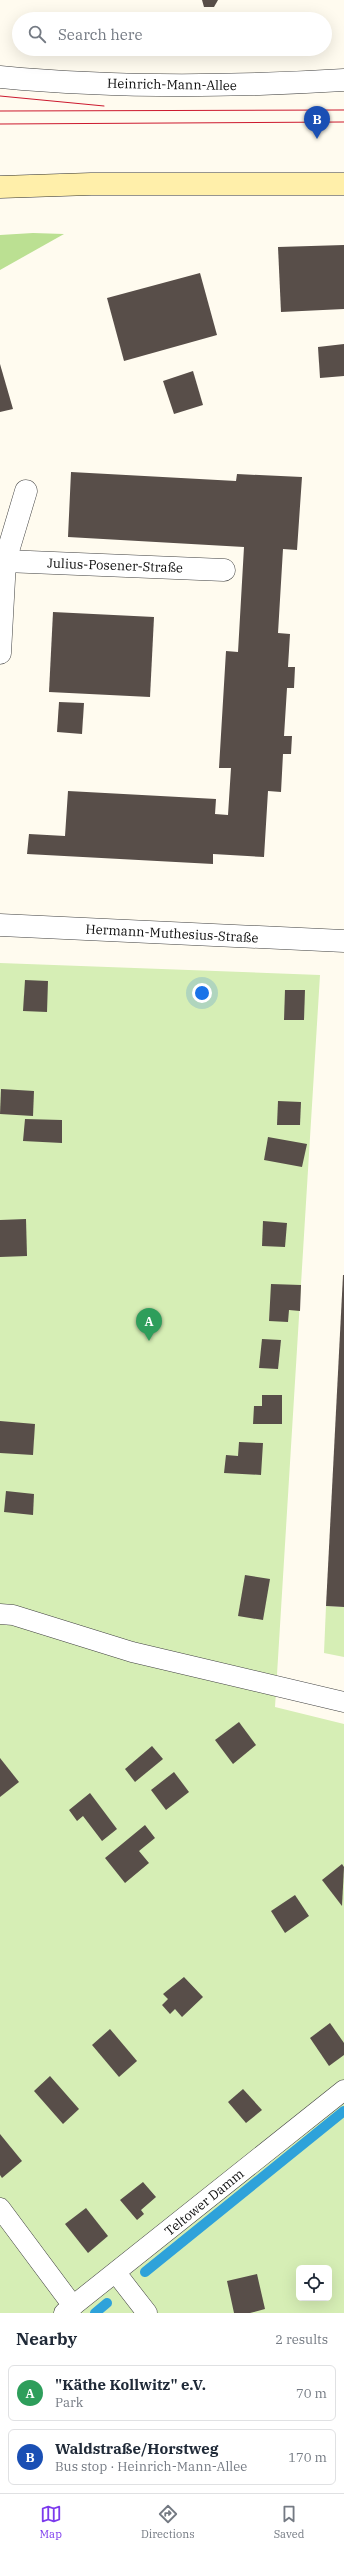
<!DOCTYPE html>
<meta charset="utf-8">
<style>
:root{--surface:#fff;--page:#f2f2f3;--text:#1f2937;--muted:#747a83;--line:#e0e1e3;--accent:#7c3aed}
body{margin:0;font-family:"IBM Plex Serif",serif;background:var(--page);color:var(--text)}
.controls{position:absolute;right:12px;bottom:12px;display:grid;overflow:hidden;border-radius:6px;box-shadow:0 4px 16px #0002}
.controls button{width:36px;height:36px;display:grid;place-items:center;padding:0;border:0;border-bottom:1px solid var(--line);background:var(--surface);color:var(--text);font:20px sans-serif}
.you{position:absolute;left:202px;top:993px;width:14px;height:14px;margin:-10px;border:3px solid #fff;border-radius:50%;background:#1a73e8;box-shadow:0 0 0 6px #1a73e833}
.badge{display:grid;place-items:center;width:26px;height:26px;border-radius:50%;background:var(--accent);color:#fff;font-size:13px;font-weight:700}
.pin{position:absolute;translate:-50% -33px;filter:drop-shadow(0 1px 2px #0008)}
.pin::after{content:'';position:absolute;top:21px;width:14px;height:12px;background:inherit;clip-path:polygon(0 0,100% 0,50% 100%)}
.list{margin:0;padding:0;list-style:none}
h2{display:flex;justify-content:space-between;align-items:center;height:52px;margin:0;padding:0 16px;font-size:17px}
h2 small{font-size:13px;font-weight:400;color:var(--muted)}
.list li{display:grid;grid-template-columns:26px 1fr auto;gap:12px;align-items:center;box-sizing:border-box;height:56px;margin:0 8px 8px;padding:0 8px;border:1px solid var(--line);border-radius:6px}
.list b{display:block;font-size:15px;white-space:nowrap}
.list p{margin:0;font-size:13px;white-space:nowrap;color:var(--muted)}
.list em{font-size:13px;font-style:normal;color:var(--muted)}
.icon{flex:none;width:22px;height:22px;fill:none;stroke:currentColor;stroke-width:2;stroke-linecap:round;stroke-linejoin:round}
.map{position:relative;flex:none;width:344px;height:2313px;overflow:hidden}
.search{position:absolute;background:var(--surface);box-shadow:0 4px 16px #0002;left:12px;right:12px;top:12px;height:44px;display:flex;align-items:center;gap:10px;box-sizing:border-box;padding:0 14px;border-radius:22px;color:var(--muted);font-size:15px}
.sheet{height:180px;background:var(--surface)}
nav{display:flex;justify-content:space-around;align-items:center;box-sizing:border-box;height:56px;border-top:1px solid var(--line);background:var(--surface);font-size:11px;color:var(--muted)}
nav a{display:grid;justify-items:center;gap:2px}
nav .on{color:var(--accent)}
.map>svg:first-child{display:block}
</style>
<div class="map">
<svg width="344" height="2313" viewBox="0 0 344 2313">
<rect width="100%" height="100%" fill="#fffbef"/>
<!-- green -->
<g fill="#d6eeb5" fill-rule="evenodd">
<path d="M0 963 320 975 275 1707 344 1724V2313H0ZM299 2268H329V2298H299Z"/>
<path d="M326 1606 344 1607V1657L324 1653Z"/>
</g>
<!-- forest -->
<path fill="#bbe092" d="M33 233 64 234 0 270V235Z"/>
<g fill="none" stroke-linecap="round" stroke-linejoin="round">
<!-- stream -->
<g stroke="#2ea2da" stroke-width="10">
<path d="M145 2272 344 2111"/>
<path d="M95 2313 107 2303"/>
</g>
</g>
<!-- building -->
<g fill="#584e49">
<path d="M202 0H218L214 7H204Z"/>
<path d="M344 245V309L281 312 278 247Z"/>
<path d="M200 273 217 335 124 361 107 298Z"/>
<path d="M344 344V376L320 378 318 347Z"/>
<path d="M0 364 13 409 0 412Z"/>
<path d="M193 371 203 405 174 414 163 381Z"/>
<path d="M71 472 236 481 237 474 302 477 297 550 283 549 278 633 290 634 288 667H295L294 688H287L284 736H292L291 754H283L281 792 268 791 264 857 213 854V864L27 854 29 834 65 836 68 791 216 799 215 814 228 815 231 768H219L226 651 238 652 244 547 68 537Z"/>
<path d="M53 612 154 617 150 697 49 692Z"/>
<path d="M59 702 84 703 82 734 57 732Z"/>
<path d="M25 980 48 981 47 1012 23 1011Z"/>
<path d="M285 990H305L304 1020H284Z"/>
<path d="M1 1089 34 1091 33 1116 0 1114Z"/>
<path d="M278 1101 301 1102 300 1125H277Z"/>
<path d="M25 1119 62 1120V1143L23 1141Z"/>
<path d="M268 1137 307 1144 302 1167 264 1160Z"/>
<path d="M26 1219 27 1256 0 1257V1220Z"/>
<path d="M263 1221 287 1223 285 1247 262 1246Z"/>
<path d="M343 1275H344V1607L326 1606Z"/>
<path d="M271 1284 301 1285 300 1311 289 1310 288 1322 269 1321Z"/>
<path d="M262 1339 281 1340 278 1369 259 1368Z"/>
<path d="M262 1395H282V1424H253L254 1406H262Z"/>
<path d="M0 1421 35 1424 33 1455 0 1453Z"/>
<path d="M239 1442 263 1443 261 1475 224 1473 226 1455 238 1456Z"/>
<path d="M6 1491 34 1494 33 1515 4 1512Z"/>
<path d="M245 1575 270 1579 263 1620 238 1616Z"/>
<path d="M239 1722 256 1745 233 1764 215 1740Z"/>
<path d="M152 1746 163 1759 135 1782 125 1769Z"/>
<path d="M0 1758 19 1782 0 1797Z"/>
<path d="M174 1772 189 1792 166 1810 151 1790Z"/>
<path d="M90 1793 117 1829 102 1841 83 1816 77 1821 69 1810Z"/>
<path d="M145 1825 155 1838 139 1851 149 1863 125 1883 105 1858Z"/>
<path d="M342 1864 344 1867 342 1906 322 1880Z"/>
<path d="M295 1895 309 1916 285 1933 271 1911Z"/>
<path d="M184 1977 203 1997 182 2017 175 2009 170 2014 162 2005 168 1999 163 1994Z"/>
<path d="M330 2023 344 2043V2055L329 2066 310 2038Z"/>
<path d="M110 2029 137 2061 119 2077 92 2045Z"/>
<path d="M50 2076 79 2109 63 2124 34 2091Z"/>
<path d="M243 2089 262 2110 246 2123 228 2102Z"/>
<path d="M0 2134 22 2161 2 2178 0 2175Z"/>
<path d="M143 2182 156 2197 141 2210 144 2214 137 2220 120 2200Z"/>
<path d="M86 2208 108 2236 88 2253 65 2224Z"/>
<path d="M257 2274 265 2309 250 2313H234L227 2281Z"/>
</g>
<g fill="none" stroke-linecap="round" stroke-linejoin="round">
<defs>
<g id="service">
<path d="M0 1614 13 1615 132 1652 344 1702"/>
<path d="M0 2208 73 2306"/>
<path d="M116 2273 147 2313"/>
<path d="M64 2313 344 2090"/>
</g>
<g id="minor">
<path d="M0 77C114 88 230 87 344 80"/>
<path d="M5 561 224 570"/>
<path d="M0 653 5 561 26 491"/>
<path d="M0 925 344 941"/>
</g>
<path id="secondary" d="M0 187 91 184H344"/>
</defs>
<!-- service casing -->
<use href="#service" stroke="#414141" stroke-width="21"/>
<!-- minor casing -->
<use href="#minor" stroke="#414141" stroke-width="23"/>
<!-- secondary casing -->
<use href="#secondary" stroke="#303030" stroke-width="23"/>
<!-- service -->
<use href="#service" stroke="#fff" stroke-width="20"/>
<!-- minor -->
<use href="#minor" stroke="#fff" stroke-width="22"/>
<!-- secondary -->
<use href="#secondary" stroke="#ffefaa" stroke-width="22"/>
<!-- tram -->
<g stroke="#cc192e" stroke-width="1">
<path d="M0 96 104 106"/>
<path d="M0 111 344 110"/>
<path d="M0 124 344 122"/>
</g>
</g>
<g text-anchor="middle" stroke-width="4" stroke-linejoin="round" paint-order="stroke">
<!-- street labels -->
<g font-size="13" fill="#0e0e0e" stroke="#fff">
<text transform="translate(172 84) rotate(1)" y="5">Heinrich-Mann-Allee</text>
<text transform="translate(115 565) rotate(2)" y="5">Julius-Posener-Straße</text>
<text transform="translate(172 933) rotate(3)" y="5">Hermann-Muthesius-Straße</text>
<text transform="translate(204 2202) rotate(-39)" y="5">Teltower Damm</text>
</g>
</g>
</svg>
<div class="controls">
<button><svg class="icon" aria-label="locate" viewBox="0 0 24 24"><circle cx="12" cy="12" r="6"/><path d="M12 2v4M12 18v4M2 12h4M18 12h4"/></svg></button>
</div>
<div class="you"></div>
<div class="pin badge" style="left:149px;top:1341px;background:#2e9e5b">A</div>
<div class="pin badge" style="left:317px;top:139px;background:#1a4fb4">B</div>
<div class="search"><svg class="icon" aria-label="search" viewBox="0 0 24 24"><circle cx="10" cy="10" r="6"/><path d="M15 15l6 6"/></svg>Search here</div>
</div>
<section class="sheet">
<h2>Nearby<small>2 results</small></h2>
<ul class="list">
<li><span class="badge" style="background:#2e9e5b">A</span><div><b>&quot;Käthe Kollwitz&quot; e.V.</b><p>Park</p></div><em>70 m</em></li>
<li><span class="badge" style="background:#1a4fb4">B</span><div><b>Waldstraße/Horstweg</b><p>Bus stop · Heinrich-Mann-Allee</p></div><em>170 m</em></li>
</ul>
</section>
<nav>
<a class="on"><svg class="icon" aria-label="map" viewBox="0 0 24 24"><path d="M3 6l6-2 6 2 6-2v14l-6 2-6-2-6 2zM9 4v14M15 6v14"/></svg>Map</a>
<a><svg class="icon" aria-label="directions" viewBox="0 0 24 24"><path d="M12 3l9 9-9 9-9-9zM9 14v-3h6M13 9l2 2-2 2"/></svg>Directions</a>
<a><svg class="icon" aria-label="saved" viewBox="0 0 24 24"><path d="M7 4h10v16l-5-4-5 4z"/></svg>Saved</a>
</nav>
